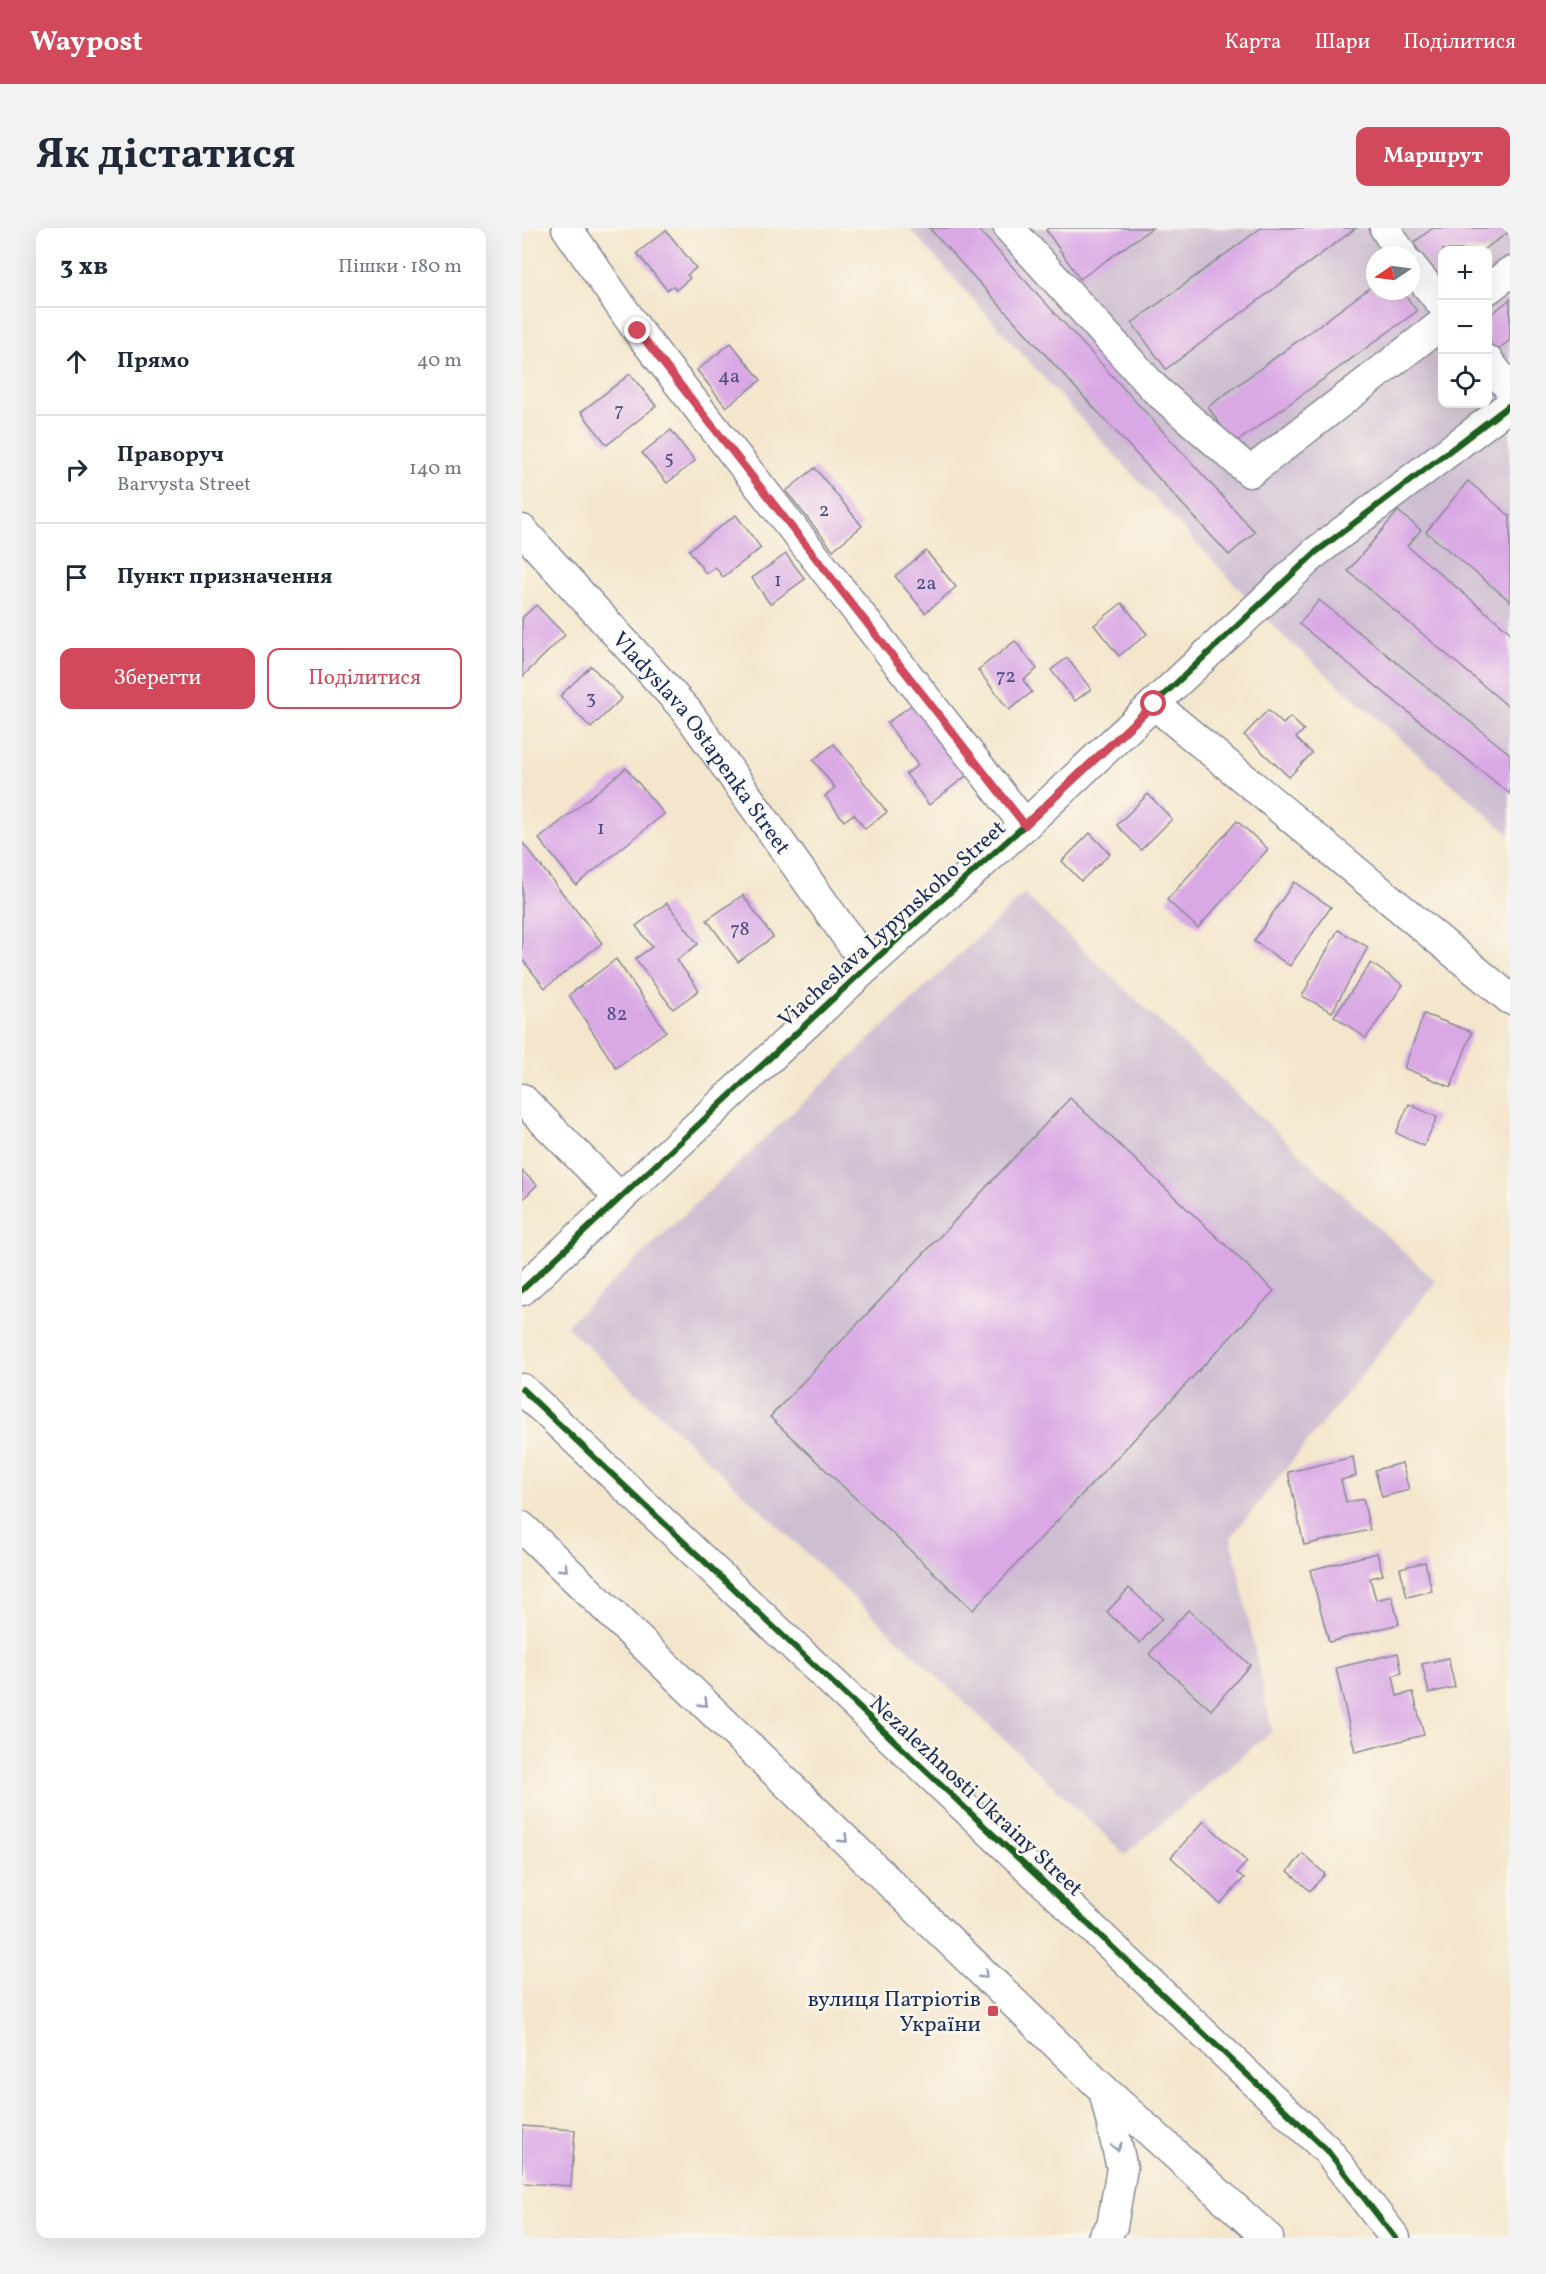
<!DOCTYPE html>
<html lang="uk">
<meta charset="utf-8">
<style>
:root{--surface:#fff;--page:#f2f2f3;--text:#1f2937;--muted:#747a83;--line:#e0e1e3;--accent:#d1495b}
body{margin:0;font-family:Vollkorn,serif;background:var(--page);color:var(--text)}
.controls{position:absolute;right:18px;top:18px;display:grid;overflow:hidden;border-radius:12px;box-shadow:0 6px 24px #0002}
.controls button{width:54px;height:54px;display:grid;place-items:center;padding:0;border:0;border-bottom:2px solid var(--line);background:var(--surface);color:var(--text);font:30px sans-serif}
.compass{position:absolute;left:844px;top:18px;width:54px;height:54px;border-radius:50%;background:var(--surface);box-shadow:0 6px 24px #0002;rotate:257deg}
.stop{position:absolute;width:18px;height:18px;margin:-14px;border:4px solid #d1495b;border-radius:50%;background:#fff}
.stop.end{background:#d1495b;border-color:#fff;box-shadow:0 2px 6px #0008}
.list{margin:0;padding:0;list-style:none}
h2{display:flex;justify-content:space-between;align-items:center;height:78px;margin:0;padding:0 24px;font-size:26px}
h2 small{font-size:20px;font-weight:400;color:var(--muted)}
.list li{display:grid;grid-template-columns:39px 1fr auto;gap:18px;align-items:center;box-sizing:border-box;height:108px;padding:0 24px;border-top:2px solid var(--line)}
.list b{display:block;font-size:22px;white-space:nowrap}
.list p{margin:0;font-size:20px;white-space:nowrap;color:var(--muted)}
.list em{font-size:20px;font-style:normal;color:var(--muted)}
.actions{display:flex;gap:12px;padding:18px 24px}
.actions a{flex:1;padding:14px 0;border:2px solid var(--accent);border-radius:12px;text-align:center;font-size:21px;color:var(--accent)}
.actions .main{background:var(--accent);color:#fff}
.icon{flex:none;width:33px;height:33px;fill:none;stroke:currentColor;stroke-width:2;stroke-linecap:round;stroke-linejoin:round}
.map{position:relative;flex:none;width:988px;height:2010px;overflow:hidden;border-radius:12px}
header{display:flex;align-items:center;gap:36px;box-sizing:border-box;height:84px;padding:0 30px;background:var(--accent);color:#fff}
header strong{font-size:28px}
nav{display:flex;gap:33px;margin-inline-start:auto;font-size:21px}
.intro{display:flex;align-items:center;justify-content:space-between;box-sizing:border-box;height:144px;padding:0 36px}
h1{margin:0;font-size:42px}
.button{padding:15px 27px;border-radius:12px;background:var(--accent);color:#fff;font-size:21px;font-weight:700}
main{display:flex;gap:36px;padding:0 36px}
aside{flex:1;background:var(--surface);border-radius:12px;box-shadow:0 6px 24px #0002}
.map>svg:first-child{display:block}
</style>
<header>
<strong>Waypost</strong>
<nav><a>Карта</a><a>Шари</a><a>Поділитися</a></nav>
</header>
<div class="intro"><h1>Як дістатися</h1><a class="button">Маршрут</a></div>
<main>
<aside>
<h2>3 хв<small>Пішки · 180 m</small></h2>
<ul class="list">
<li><svg class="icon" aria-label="ahead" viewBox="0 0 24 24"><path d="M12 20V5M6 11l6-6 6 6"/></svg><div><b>Прямо</b></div><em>40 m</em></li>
<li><svg class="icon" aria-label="right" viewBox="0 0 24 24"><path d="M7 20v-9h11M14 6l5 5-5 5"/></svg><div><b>Праворуч</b><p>Barvysta Street</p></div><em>140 m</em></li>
<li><svg class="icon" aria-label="arrive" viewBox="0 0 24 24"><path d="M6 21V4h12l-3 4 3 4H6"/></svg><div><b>Пункт призначення</b></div></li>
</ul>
<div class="actions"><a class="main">Зберегти</a><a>Поділитися</a></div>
</aside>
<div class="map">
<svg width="988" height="2010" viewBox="0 0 988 2010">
<rect width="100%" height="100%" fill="#fbf7ec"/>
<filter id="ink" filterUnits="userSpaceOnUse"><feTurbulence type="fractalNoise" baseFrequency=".0167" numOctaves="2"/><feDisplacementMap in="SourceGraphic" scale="12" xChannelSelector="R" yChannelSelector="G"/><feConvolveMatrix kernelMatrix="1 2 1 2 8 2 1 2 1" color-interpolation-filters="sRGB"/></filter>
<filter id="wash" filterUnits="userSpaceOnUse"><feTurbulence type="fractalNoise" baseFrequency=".008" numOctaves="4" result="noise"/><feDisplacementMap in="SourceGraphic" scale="24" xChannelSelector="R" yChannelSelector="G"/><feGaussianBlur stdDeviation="1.35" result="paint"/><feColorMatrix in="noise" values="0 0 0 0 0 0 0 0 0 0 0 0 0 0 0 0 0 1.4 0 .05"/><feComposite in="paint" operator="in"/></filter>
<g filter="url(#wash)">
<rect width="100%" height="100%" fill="#f4e6cc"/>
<!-- industrial -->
<g fill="#cebed1" fill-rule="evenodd">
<path d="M387 0H988V607L760 407 537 167ZM921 22H966V176H921ZM853 27H889V63H853Z"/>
<path d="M502 666 914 1054 709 1309 750 1503 603 1626 44 1098Z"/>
</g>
<g id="blocks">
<!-- building -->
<g fill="#d9a8e5">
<path d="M407 0H455L733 304 707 327Z"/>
<path d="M526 0H630L558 51 524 2Z"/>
<path d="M739 0H834L644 141 610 95Z"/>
<path d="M911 0H988V3L961 22H921L919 53 891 15Z"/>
<path d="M144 2 174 40 165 47 168 50 154 62 151 58 145 62 115 25Z"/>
<path d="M853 56V63H880L895 83 712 216 686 179Z"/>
<path d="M988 71V112L974 123 966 112V89Z"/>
<path d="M209 115 239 152 204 179 175 142Z"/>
<path d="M108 146 134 178 85 217 59 184Z"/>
<path d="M149 202 173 233 145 255 120 225Z"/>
<path d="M293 240 340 298 311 322 264 263Z"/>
<path d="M946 253 988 288V373L904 304Z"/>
<path d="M876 283 899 302 885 318 988 404V480L826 343Z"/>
<path d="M214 287 239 320 201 349 193 339 184 346 167 322Z"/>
<path d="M404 323 434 359 403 385 373 348Z"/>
<path d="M264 326 283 351 248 376 230 350Z"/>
<path d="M797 372 988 526V566L777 396Z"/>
<path d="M600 375 625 406 597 428 572 397Z"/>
<path d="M14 377 43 407 0 449V390Z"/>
<path d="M493 413 515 441 501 452 510 464 487 482 456 442Z"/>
<path d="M545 430 569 461 553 473 529 442Z"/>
<path d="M69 438 100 470 69 500 38 468Z"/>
<path d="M391 476 445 547 407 577 384 546 396 537 365 495Z"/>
<path d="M746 482 761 496 768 489 782 502 774 510 790 525 767 549 722 507Z"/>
<path d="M312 516 365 584 343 601 332 586 322 593 303 568 313 560 291 532Z"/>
<path d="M104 540 142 586 54 657 17 611Z"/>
<path d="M626 566 650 591 619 622 595 597Z"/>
<path d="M715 593 746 621 676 700 645 672Z"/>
<path d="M568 605 588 626 559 653 540 633Z"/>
<path d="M0 614 80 715 23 760 0 731Z"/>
<path d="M772 654 809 679 768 738 732 713Z"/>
<path d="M221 667 251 709 216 734 185 692Z"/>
<path d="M145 675 176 716 155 732 177 762 151 781 113 731 130 719 114 698Z"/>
<path d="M816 702 846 719 810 784 780 768Z"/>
<path d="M94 731 144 803 94 840 47 767Z"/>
<path d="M849 735 881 757 844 810 812 788Z"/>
<path d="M902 786 950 804 929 859 882 840Z"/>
<path d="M548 870 752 1063 451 1382 248 1189Z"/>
<path d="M887 876 915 889 902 918 874 905Z"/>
<path d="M0 943 15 957 0 972Z"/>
<path d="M831 1229 834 1248 819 1252 824 1274 841 1271 848 1302 782 1317 766 1244Z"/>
<path d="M880 1235 887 1262 860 1269 853 1242Z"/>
<path d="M855 1325 861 1347 848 1350 854 1372 870 1368 877 1396 807 1414 788 1342Z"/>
<path d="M903 1334 910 1363 885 1369 878 1340Z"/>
<path d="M607 1360 640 1390 618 1415 585 1384Z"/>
<path d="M666 1382 728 1437 689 1482 627 1426Z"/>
<path d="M876 1425 880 1445 871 1448 875 1468 891 1464 902 1507 833 1524 814 1440Z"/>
<path d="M926 1430 933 1459 907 1465 900 1436Z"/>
<path d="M682 1593 725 1634 715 1645 722 1650 698 1676 649 1629Z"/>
<path d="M781 1626 803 1646 788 1663 766 1643Z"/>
<path d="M0 1898 53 1902 49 1958 0 1955Z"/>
</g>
</g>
</g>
<g filter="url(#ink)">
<use href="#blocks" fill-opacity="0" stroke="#888a95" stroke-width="1.5"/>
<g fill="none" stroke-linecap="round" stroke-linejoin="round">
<defs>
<g id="minor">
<path d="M45 0 116 103 503 597"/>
<path d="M487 0 633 161 728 244 921 95"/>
<path d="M863 0 880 27"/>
<path d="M889 38 921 77"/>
<path d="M966 61 988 44"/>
<path d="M966 133 988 161"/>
<path id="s1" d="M0 302 164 482 346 738"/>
<path d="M632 476 988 771"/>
<path d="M0 871 98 970"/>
<path d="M0 1062 346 738 503 597 794 324 988 177"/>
<path d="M0 1161 805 1922 873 2010"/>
<path d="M0 1299 582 1862 746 2010"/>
<path d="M581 2010 590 1998 600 1940 582 1862"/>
</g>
</defs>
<!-- minor casing -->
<use href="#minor" stroke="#888a95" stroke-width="33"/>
<!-- minor -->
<use href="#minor" stroke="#fff" stroke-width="30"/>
<defs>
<g id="cycleway">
<path d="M0 1062 346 738 503 597 794 324 988 177"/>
<path d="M0 1161 805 1922 873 2010"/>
</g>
</defs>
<!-- cycleway casing -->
<use href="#cycleway" stroke="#fbf7ec" stroke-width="10"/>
<!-- cycleway -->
<use href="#cycleway" stroke="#1b5e20" stroke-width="6"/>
</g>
<!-- one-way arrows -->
<defs><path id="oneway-chevron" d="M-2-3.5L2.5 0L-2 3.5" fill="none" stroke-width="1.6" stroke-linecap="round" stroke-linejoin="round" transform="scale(1.5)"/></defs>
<g stroke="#8d97ae">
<use href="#oneway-chevron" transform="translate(42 1340) rotate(44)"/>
<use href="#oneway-chevron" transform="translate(182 1475) rotate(44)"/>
<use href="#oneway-chevron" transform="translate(322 1611) rotate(44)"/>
<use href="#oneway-chevron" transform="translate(462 1747) rotate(44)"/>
<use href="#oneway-chevron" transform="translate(595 1919) rotate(77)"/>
</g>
</g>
<g fill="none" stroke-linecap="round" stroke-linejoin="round" filter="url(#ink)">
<!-- route -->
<path stroke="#d1495b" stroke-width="8" d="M116 103 503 597 632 476"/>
</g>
<!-- markers -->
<rect fill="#d1495b" stroke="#fbf7ec" stroke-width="2" x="465" y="1777" width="12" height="12" rx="3"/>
<g text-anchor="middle" stroke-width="5" stroke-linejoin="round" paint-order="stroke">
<!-- number labels -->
<g font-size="20" fill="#4a4d80">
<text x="207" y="154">4а</text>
<text x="97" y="188">7</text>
<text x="147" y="236">5</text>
<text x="302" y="288">2</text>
<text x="256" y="358">1</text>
<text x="404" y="361">2а</text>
<text x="484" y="454">72</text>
<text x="69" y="476">3</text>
<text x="79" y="606">1</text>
<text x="218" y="707">78</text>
<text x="95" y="792">82</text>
</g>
<!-- street labels -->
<g font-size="22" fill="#1b2f5e" stroke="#fbf7ec">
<text dy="8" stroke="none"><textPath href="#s1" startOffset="279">Vladyslava Ostapenka Street</textPath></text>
<text transform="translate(369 695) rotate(-42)" y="8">Viacheslava Lypynskoho Street</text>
<text transform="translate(455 1567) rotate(43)" y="8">Nezalezhnosti Ukrainy Street</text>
</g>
<!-- poi labels -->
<g font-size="22" fill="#1b2f5e" stroke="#fbf7ec" text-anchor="end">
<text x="459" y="1778">вулиця Патріотів<tspan x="459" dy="25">України</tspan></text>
</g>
</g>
</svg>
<div class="controls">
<button>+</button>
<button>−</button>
<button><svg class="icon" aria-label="locate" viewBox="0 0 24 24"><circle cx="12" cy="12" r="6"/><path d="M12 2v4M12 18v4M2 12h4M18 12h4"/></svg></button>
</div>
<svg class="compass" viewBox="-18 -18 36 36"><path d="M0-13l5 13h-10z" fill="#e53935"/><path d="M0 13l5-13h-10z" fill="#747a83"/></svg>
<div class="stop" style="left:632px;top:476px"></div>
<div class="stop end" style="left:116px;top:103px"></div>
</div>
</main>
